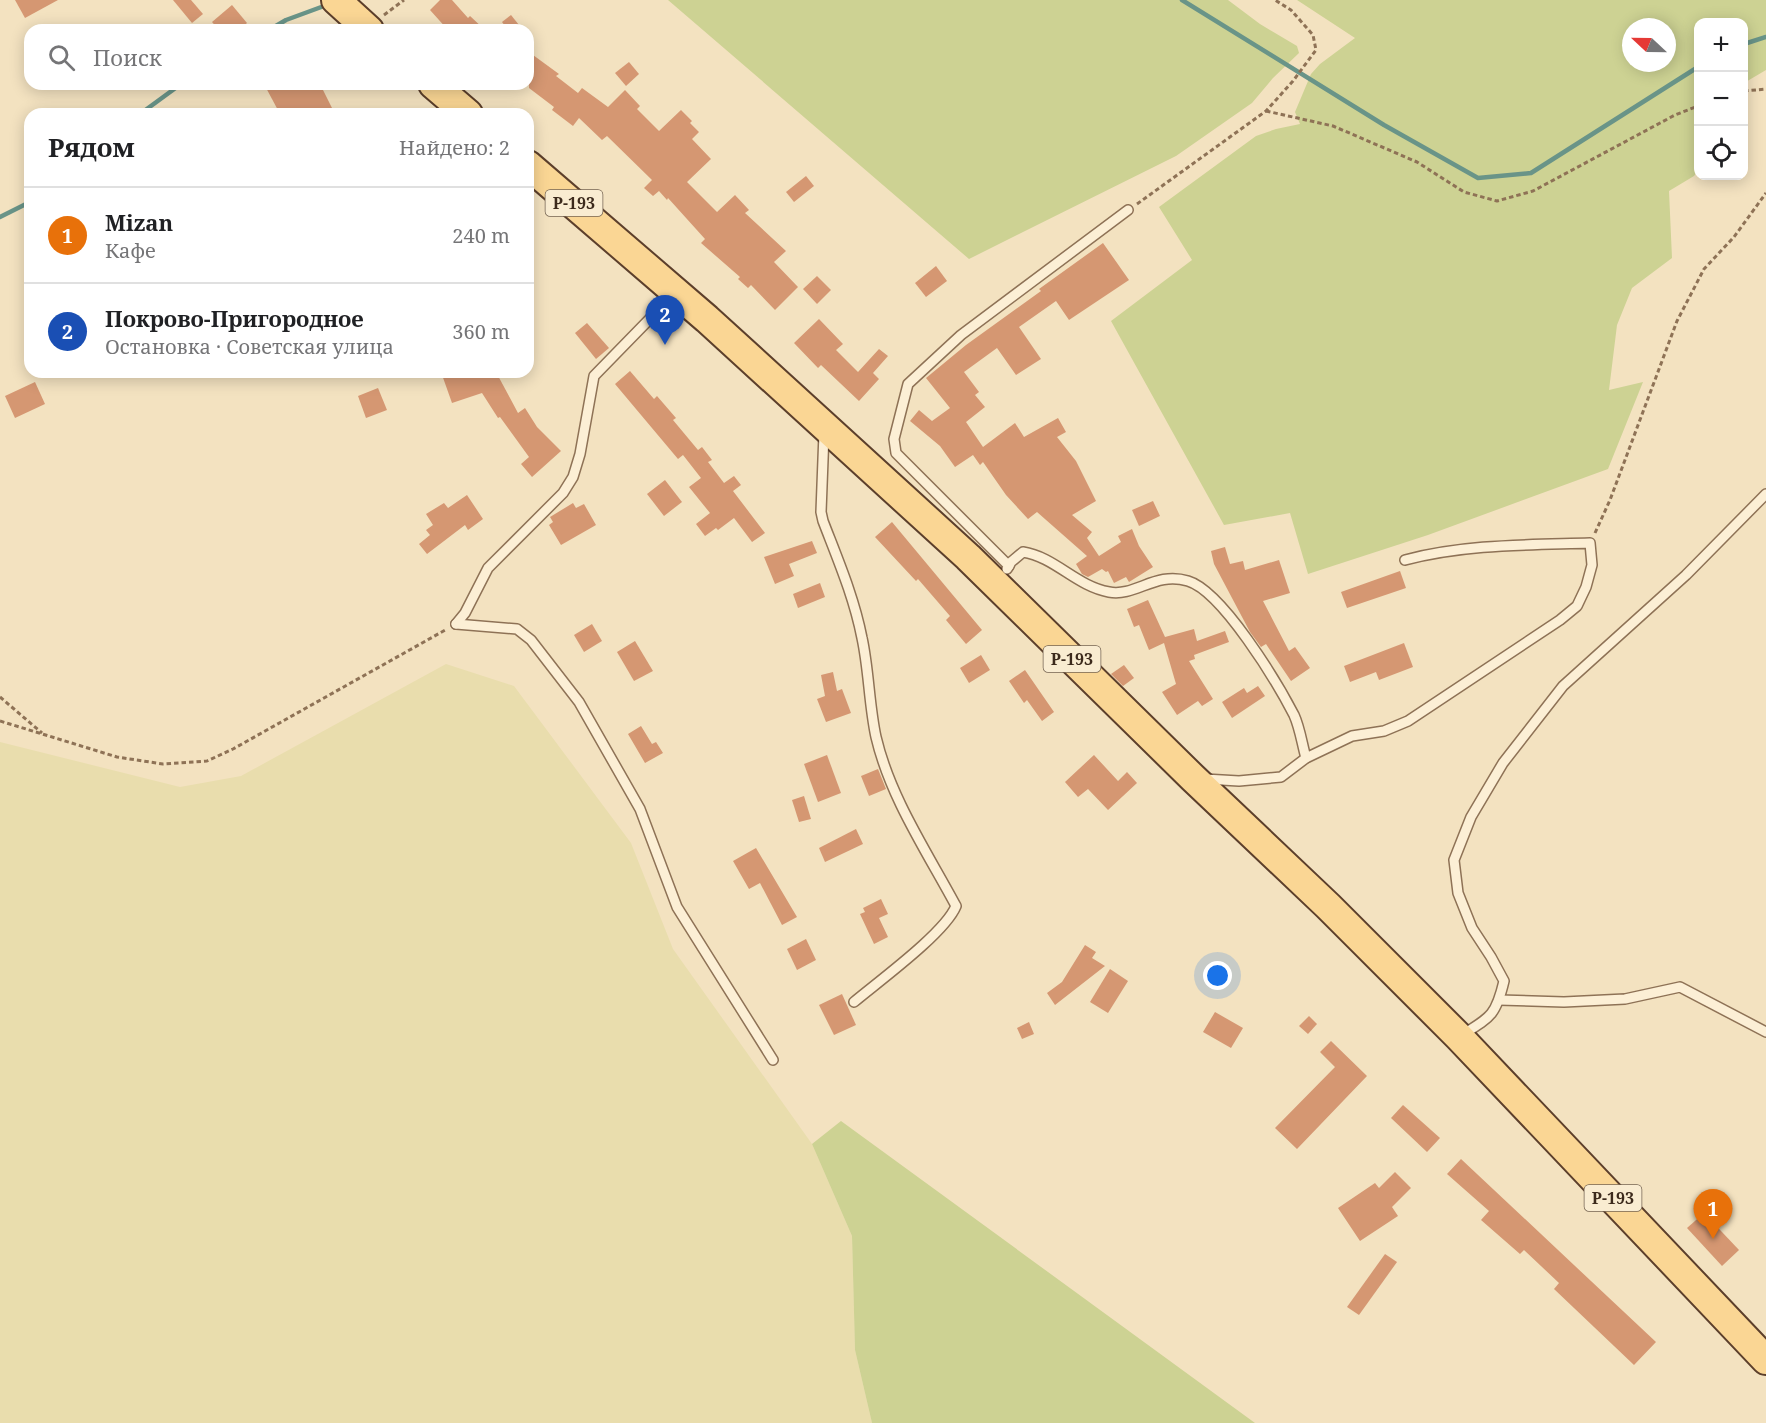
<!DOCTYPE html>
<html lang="ru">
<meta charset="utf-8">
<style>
:root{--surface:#fff;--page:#f2f2f2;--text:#202124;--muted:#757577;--line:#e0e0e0;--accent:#111827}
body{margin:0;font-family:"Noto Serif",serif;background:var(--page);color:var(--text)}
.controls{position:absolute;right:18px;top:18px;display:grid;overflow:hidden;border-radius:12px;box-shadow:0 3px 15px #0003}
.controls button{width:54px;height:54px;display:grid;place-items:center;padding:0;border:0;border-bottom:2px solid var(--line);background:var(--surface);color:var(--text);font:30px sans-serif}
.compass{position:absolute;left:1622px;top:18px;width:54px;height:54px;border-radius:50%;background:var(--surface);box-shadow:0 3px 15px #0003;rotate:292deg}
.you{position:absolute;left:1218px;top:976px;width:21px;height:21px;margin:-15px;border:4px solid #fff;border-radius:50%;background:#1a73e8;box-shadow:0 0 0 9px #1a73e833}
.badge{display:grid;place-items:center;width:39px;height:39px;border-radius:50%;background:var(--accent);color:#fff;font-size:20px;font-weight:700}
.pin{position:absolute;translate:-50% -50px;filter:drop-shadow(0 2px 3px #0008)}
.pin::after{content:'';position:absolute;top:32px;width:21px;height:18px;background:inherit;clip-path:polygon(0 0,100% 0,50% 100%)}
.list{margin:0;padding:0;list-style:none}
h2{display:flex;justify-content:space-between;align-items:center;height:78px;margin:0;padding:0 24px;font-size:26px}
h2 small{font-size:20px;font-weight:400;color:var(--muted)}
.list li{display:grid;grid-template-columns:39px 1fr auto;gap:18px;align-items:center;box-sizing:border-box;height:96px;padding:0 24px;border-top:2px solid var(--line)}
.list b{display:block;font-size:22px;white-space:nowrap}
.list p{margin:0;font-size:20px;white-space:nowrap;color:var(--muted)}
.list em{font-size:20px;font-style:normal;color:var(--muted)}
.icon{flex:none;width:33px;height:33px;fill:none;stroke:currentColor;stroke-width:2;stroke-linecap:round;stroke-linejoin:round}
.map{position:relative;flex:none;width:1766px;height:1423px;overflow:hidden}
.search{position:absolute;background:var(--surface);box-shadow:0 3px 15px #0003;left:24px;top:24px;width:510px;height:66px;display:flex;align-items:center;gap:15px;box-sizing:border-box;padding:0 21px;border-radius:18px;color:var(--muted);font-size:22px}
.panel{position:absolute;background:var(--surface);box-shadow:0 3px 15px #0003;left:24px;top:108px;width:510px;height:270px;border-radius:18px}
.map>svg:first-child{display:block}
</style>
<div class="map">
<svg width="1766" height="1423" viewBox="0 0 1766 1423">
<rect width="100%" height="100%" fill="#f3e2c0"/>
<!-- farmland -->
<path fill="#e9ddad" d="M446 664 514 686 631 843 673 949 812 1144 852 1236 855 1350 872 1423H0V742L180 787 241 776Z"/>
<!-- green -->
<g fill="#cdd293" fill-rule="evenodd">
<path d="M668 0H1228L1260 24 1297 46 1299 53 1273 78 1252 103 1176 156 969 259Z"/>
<path d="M1297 0H1766V70L1744 83V22H1698V170L1694 176 1669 191 1672 258 1632 288 1617 325 1609 390 1643 382 1608 469 1428 535 1308 574 1290 513 1224 525 1111 321 1192 260 1159 207 1256 136 1276 129 1300 124 1295 112 1311 74 1320 64 1355 38ZM1631 27H1667V63H1631Z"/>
<path d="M841 1121 1255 1423H872L855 1350 852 1236 812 1144Z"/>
</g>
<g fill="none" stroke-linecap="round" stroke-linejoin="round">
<!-- stream -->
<g stroke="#699488" stroke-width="4.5">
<path d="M1182 0 1384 125 1478 178 1531 173 1698 67"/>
<path d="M269 30 286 20 324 6"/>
<path d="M1744 44 1766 37"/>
<path d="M140 114 181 84"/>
<path d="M0 217 30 202"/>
</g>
</g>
<!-- building -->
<g fill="#d59772">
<path d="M15 0H58L25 18Z"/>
<path d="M173 0H191L203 14 192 23Z"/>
<path d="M440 0H452L468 18 470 16 485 30H448L430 10Z"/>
<path d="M232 5 247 23 239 30H219L212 22Z"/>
<path d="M511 15 523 30H508L502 22Z"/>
<path d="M533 55 559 74 556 76 578 93 582 88 608 107 625 90 640 106 637 109 659 131 681 110 692 121 690 123 699 132 692 139 711 159 687 182 717 212 735 195 749 210 745 213 786 251 774 262 798 287 775 310 751 285 748 288 738 279 740 277 701 243 705 239 668 198 667 200 659 191 653 196 644 188 652 180 607 136 602 140 579 118 573 126 552 110 554 107 529 88 528 62Z"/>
<path d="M629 62 639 74 626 86 615 73Z"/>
<path d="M264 84H320L335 114H280Z"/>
<path d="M806 176 814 186 794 202 786 192Z"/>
<path d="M1103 243 1129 280 1069 320 1056 301 1019 327 1041 359 1016 375 997 348 964 372 979 392 975 395 985 407 966 422 983 447 1015 423 1024 437 1058 418 1066 432 1057 437 1076 461 1096 501 1072 515 1092 532 1087 538 1099 556 1121 542 1118 536 1132 529 1139 546 1153 567 1129 582 1126 577 1114 583 1108 571 1106 572 1102 569 1088 577 1082 574 1076 564 1087 556 1037 512 1028 519 1006 495 983 462 980 465 973 455 955 467 940 446 910 421 919 410 932 421 950 408 926 378 966 345 1041 291 1039 289Z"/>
<path d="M936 266 947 281 926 297 915 283Z"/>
<path d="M817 276 831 290 817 304 803 289Z"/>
<path d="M819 319 843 344 836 350 858 372 879 349 888 356 873 373 879 379 859 401 821 365 818 368 794 343Z"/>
<path d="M587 323 609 348 596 359 575 333Z"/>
<path d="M630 371 654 399 657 396 676 418 673 420 698 450 702 447 712 460 708 462 724 483 734 476 741 485 733 491 765 533 752 542 734 518 718 530 716 528 705 536 696 524 710 513 689 487 701 478 683 455 678 459 615 384Z"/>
<path d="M441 372H496L518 413 525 408 537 427 561 451 532 477 521 464 529 457 500 417 498 418 482 393 452 403Z"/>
<path d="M35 382 45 404 15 418 5 396Z"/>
<path d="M378 388 387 410 366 418 358 396Z"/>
<path d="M665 480 682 502 664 516 647 494Z"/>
<path d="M467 495 483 519 468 530 465 525 427 554 419 544 430 535 426 530 433 525 426 514 444 503 448 508Z"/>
<path d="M1153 501 1160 516 1139 526 1132 510Z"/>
<path d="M573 503 576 508 584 504 596 525 561 545 549 525 553 522 550 517Z"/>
<path d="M892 522 982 630 966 644 946 620 950 616 918 579 916 581 875 537Z"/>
<path d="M812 541 817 553 789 564 794 576 775 584 764 557Z"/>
<path d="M1225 547 1230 564 1243 561 1245 570 1279 560 1290 593 1263 601 1289 651 1295 647 1310 668 1291 681 1266 644 1261 647 1250 632 1214 564 1211 551Z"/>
<path d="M1400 571 1406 588 1347 608 1341 592Z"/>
<path d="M820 583 825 597 798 608 793 594Z"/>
<path d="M1148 600 1165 637 1194 629 1197 641 1225 631 1229 642 1194 655 1195 659 1189 661 1213 699 1202 706 1198 701 1177 715 1162 692 1176 684 1164 643 1149 650 1139 625 1134 627 1127 609Z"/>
<path d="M592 624 602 641 584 652 574 635Z"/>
<path d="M635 641 653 671 634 681 617 652Z"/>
<path d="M1404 643 1413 667 1379 680 1376 672 1350 682 1344 666Z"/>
<path d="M981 655 990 670 969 683 960 668Z"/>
<path d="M1124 665 1134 678 1123 686 1111 674Z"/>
<path d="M1025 670 1054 712 1042 721 1027 700 1024 703 1009 681Z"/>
<path d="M833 672 837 691 842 689 851 713 826 722 817 699 825 696 821 675Z"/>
<path d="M1258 686 1265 696 1232 718 1222 702 1244 688 1247 693Z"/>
<path d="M641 726 652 744 656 742 663 753 645 763 628 734Z"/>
<path d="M827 755 841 793 818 802 804 764Z"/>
<path d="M1094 755 1118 781 1127 772 1137 783 1108 810 1088 789 1078 797 1065 782Z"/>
<path d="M878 769 886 789 869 796 861 776Z"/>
<path d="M804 796 811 819 799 822 792 800Z"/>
<path d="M856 829 863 844 825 862 819 848Z"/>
<path d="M756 848 797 917 782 925 760 883 749 889 733 861Z"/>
<path d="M881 899 888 914 879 918 888 937 874 944 860 914 865 912 863 908Z"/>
<path d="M806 939 816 960 797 970 787 949Z"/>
<path d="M1085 945 1096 952 1092 958 1105 966 1055 1005 1047 993 1062 982Z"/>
<path d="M1110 969 1128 981 1108 1013 1090 1002Z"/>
<path d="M842 994 856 1025 834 1035 819 1005Z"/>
<path d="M1215 1012 1243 1028 1231 1048 1203 1032Z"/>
<path d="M1309 1016 1317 1024 1308 1034 1299 1026Z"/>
<path d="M1029 1022 1034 1034 1022 1039 1017 1028Z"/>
<path d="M1331 1041 1367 1076 1297 1149 1275 1128 1335 1067 1320 1052Z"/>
<path d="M1403 1105 1440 1138 1427 1152 1391 1118Z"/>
<path d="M1461 1159 1656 1342 1634 1365 1554 1289 1559 1283 1524 1250 1520 1254 1481 1220 1489 1211 1447 1174Z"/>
<path d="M1395 1172 1411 1188 1392 1207 1398 1216 1360 1241 1338 1208 1375 1183 1379 1188Z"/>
<path d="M1704 1213 1739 1250 1722 1266 1687 1228Z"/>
<path d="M1385 1254 1397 1262 1359 1315 1347 1307Z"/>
</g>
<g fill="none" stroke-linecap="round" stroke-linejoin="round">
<defs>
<g id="service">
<path d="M824 433 821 512 823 521C838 560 854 597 862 638 869 670 869 705 876 737 890 797 927 852 956 906 945 933 879 981 854 1002"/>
<path d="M1009 566 896 453 894 439 908 384 961 335 1128 210"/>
<path d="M1007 569 1011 562 1023 552C1055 557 1076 586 1109 592 1136 597 1155 571 1188 581 1222 591 1277 682 1294 715 1300 728 1302 744 1306 758"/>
<path d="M456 624 517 629 531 640 579 702 640 809 677 907 773 1060"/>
<path d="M456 624 465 613 488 568 563 493 573 477 580 454 594 376 673 295"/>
<path d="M1205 779 1239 781 1281 777 1306 758 1352 736 1384 731 1408 721 1560 620 1577 606 1586 587 1592 565 1590 543C1529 545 1465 544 1405 560"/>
<path d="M1499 1000 1564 1002 1625 999 1680 987 1766 1032"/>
<path d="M1462 1035C1491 1017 1496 1015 1504 981L1491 957 1472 928 1458 893 1454 860 1471 817 1503 763 1563 686 1686 575 1766 494"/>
</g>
<g id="primary">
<path d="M336 0 369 30"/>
<path d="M433 84 468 114"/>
<path d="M528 165 707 319 968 557 1193 778 1328 906 1459 1037 1766 1360"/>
</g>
</defs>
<!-- service casing -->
<use href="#service" stroke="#8e7256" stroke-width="12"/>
<!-- primary casing -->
<use href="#primary" stroke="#5c3f2b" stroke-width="32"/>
<!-- path -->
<g stroke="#8e7256" stroke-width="3" stroke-dasharray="4.5 3" stroke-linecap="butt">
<path d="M384 15 404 0"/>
<path d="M1744 91 1766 89"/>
<path d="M1266 111 1333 126 1417 162 1464 192 1497 201 1533 191 1675 115 1698 106"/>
<path d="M1137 204 1266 111 1293 81 1316 50 1313 35 1291 10 1275 0"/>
<path d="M1595 533 1610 500 1677 321 1704 269 1734 237 1766 193"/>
<path d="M0 697 42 733"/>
<path d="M0 721 117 757 163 764 207 761 233 749 447 629"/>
</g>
<!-- service -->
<use href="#service" stroke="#fcefd5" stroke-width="9"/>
<!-- primary -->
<use href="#primary" stroke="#fad694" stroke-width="28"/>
</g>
<g text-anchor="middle" stroke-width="4.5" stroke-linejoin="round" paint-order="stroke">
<!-- shield labels -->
<g fill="#f9ecd1" stroke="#756452" stroke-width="1.5">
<rect x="545.5" y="190" width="57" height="26" rx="4.5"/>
<rect x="1043.5" y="646" width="57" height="26" rx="4.5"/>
<rect x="1584.5" y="1185" width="57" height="26" rx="4.5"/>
</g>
<g font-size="16" font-weight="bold" fill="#3c2a1c">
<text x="574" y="209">Р-193</text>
<text x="1072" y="665">Р-193</text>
<text x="1613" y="1204">Р-193</text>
</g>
</g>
</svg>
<div class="controls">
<button>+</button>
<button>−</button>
<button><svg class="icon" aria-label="locate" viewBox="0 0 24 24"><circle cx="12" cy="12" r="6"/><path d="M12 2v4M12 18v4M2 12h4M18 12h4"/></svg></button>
</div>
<svg class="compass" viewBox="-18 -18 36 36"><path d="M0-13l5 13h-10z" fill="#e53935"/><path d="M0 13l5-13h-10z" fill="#757577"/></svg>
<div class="you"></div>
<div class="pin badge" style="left:1713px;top:1239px;background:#e8710a">1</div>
<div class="pin badge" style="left:665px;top:345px;background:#1a4fb4">2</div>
<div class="search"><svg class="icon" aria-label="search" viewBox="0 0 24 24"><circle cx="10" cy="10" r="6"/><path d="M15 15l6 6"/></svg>Поиск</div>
<section class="panel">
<h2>Рядом<small>Найдено: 2</small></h2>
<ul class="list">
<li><span class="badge" style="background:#e8710a">1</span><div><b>Mizan</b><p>Кафе</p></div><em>240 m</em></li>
<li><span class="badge" style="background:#1a4fb4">2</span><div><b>Покрово-Пригородное</b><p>Остановка · Советская улица</p></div><em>360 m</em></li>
</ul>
</section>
</div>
